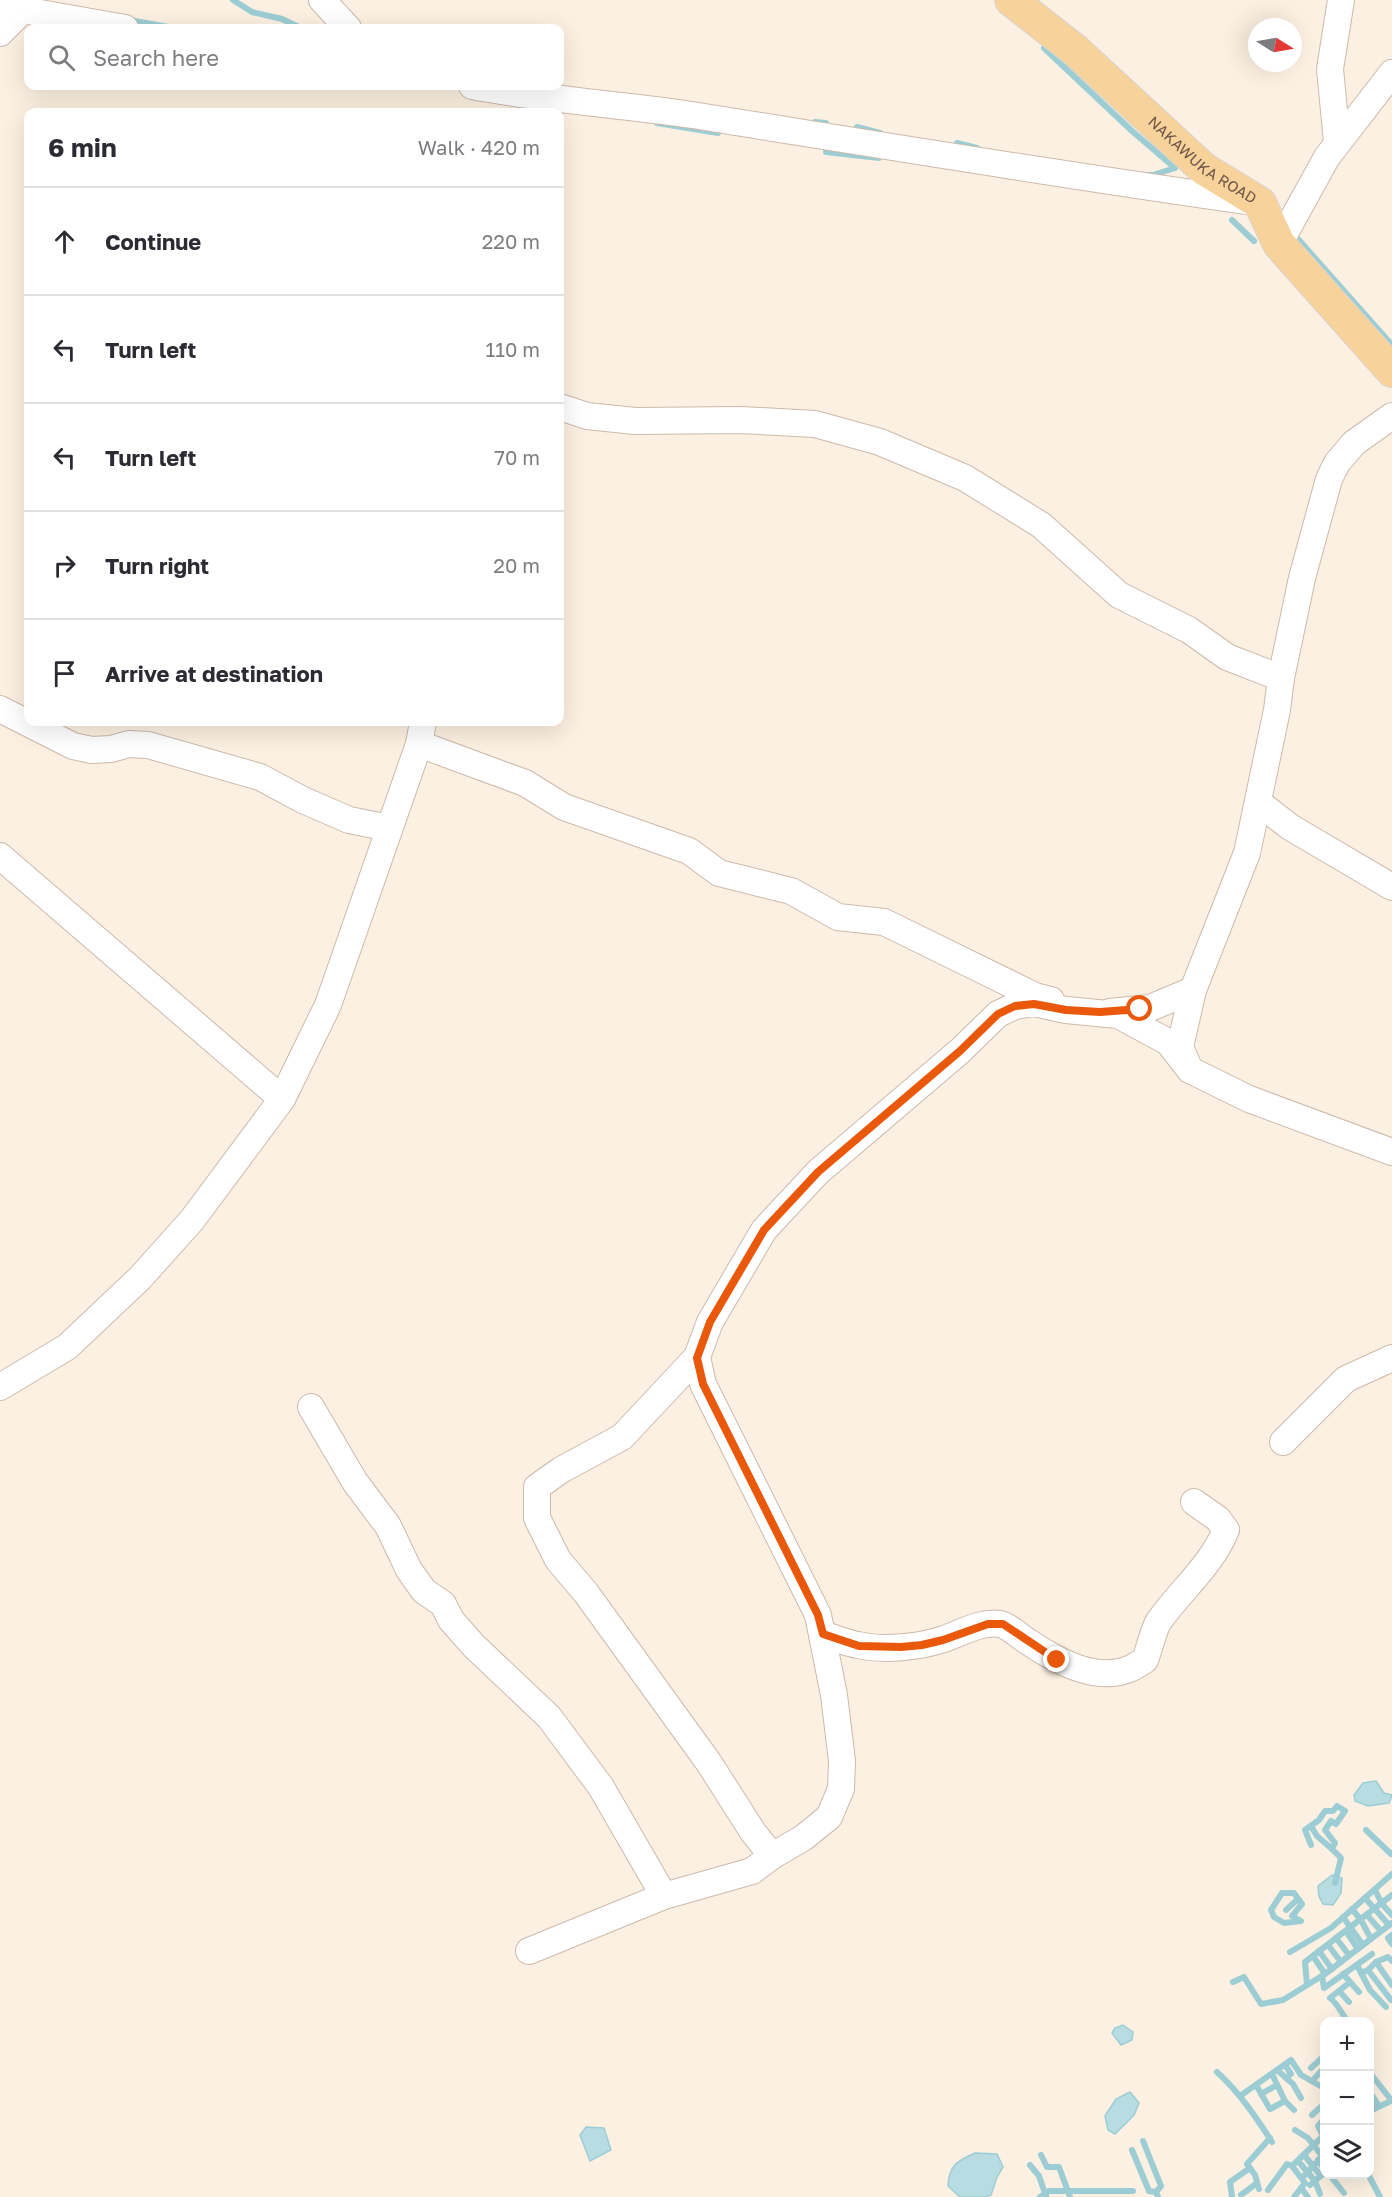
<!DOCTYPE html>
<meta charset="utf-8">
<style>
:root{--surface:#fff;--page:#f2f2f3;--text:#2b2b33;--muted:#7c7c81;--line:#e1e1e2}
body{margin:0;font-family:"Golos Text",sans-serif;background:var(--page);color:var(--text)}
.controls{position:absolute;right:18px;bottom:18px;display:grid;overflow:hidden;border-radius:12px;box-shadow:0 6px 24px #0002}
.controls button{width:54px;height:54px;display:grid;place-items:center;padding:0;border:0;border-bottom:2px solid var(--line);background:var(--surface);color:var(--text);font:30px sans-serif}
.compass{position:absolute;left:1248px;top:18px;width:54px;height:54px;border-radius:50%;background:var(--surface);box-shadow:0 6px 24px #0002;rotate:101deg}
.stop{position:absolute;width:18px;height:18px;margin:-14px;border:4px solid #ea580c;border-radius:50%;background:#fff}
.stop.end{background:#ea580c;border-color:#fff;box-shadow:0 2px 6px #0008}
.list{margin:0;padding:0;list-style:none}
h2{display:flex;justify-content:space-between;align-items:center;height:78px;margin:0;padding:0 24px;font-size:26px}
h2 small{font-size:20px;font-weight:400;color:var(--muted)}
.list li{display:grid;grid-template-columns:39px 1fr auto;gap:18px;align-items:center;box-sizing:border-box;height:108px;padding:0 24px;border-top:2px solid var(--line)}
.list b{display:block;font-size:22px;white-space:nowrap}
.list em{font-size:20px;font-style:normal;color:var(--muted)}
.icon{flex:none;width:33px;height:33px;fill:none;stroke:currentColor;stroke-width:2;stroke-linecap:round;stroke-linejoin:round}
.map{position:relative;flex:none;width:1392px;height:2197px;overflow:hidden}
.search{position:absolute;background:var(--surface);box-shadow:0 6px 24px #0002;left:24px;top:24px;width:540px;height:66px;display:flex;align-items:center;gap:15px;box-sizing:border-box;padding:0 21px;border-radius:12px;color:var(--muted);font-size:22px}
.panel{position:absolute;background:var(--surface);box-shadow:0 6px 24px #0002;left:24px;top:108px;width:540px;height:618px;border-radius:12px}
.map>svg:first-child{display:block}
</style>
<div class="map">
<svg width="1392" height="2197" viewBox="0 0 1392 2197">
<rect width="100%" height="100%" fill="#fbf0e1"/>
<!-- water -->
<g fill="#b7dde3" stroke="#9dcdd4" stroke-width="1.5">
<path d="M1376 1781 1384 1793 1392 1795 1389 1803 1368 1806 1355 1801 1354 1795 1363 1783Z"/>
<path d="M1332 1875 1342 1878 1341 1893 1333 1905 1323 1904 1319 1896 1318 1886Z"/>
<path d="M1123 2025 1133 2032 1132 2040 1121 2045 1112 2033 1115 2028Z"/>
<path d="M1130 2092 1139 2103 1134 2115 1115 2134 1108 2130 1105 2116 1116 2099Z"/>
<path d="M586 2127 604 2128 611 2150 590 2161 580 2135Z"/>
<path d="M975 2153 997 2154 1003 2167 997 2177 991 2195 985 2197H960L948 2186C949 2164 958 2161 975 2153Z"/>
</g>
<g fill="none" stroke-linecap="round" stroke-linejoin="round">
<!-- stream -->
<g stroke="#9dcdd4" stroke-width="6">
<path d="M233 0 252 12 282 19 301 28"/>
<path d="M129 20 174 28"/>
<path d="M1044 48 1132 131 1175 168 1153 175H1148"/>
<path d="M815 122 826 123"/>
<path d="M657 123 718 133"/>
<path d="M857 127 880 133"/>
<path d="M957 143 977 148"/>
<path d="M826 152 879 158"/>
<path d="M1232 220 1254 241"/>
<path d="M1298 239 1392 345"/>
<path d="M1311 1826 1317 1836 1332 1849"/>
<path d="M1366 1830 1391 1854 1392 1853"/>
<path d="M1311 1845 1305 1830 1319 1820 1325 1811H1333L1337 1806 1345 1811 1336 1824 1331 1821 1325 1830 1335 1843 1332 1849 1341 1858 1335 1883"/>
<path d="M1375 1890 1382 1904 1392 1915"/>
<path d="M1282 1893H1294L1302 1904 1292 1916 1301 1921 1284 1923 1274 1917 1271 1910Z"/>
<path d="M1365 1898 1389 1925"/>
<path d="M1352 1909 1361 1920 1371 1939"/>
<path d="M1286 1910 1298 1899"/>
<path d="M1367 1915 1381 1931"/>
<path d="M1343 1917 1363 1945"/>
<path d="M1346 1931 1358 1949"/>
<path d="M1392 1935 1388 1938 1392 1944"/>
<path d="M1336 1938 1349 1955"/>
<path d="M1328 1945 1341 1962"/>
<path d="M1319 1951 1332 1969"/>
<path d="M1290 1952 1331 1928 1392 1874"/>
<path d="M1313 1956 1325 1974"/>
<path d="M1376 1962 1388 1957 1392 1961"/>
<path d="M1357 1965 1370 1990 1386 2007"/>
<path d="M1368 1970 1376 1962 1392 1985"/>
<path d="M1361 1973 1368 1970 1391 2000"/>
<path d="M1343 1974 1359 1992"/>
<path d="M1322 1976 1324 1988 1372 1954"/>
<path d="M1233 1982 1244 1977 1261 2004 1283 2000 1325 1974 1392 1923"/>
<path d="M1307 1985 1305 1962 1392 1895"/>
<path d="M1339 1991 1349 2002"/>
<path d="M1348 2022C1341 2013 1339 2005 1330 1998L1350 1982"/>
<path d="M1285 2065 1291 2074 1286 2078"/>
<path d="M1311 2068 1324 2056"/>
<path d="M1277 2070 1293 2084 1301 2098"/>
<path d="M1217 2072C1239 2092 1256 2117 1272 2142"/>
<path d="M1370 2073 1392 2101"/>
<path d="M1312 2081 1324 2068"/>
<path d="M1256 2085 1270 2109 1285 2101 1272 2074"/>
<path d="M1370 2092 1379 2106"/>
<path d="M1261 2094 1277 2085"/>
<path d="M1240 2096 1291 2060 1301 2075 1324 2088"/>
<path d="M1285 2101 1294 2110"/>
<path d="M1370 2103 1374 2109 1391 2101"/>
<path d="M1312 2115 1324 2104"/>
<path d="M1295 2130 1308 2138 1322 2156"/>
<path d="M1324 2138 1318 2126 1324 2119"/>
<path d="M1143 2141 1161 2186 1156 2192 1158 2197"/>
<path d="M1132 2150 1149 2191 1156 2192"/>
<path d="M1041 2155 1047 2167H1059L1070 2197"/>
<path d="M1304 2155 1321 2176"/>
<path d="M1318 2160 1324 2169"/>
<path d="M1298 2161 1315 2181 1320 2194"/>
<path d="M1030 2165 1039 2176 1046 2196"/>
<path d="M1292 2166 1305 2183 1294 2197"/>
<path d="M1329 2174 1344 2193"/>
<path d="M1368 2174 1380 2197"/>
<path d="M1304 2176 1324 2154"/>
<path d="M1310 2185 1324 2173"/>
<path d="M1301 2188 1308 2197"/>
<path d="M1259 2189 1255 2175 1247 2164 1270 2138"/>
<path d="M1268 2190 1287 2164 1292 2166 1324 2135"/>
<path d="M1241 2195 1257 2183"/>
<path d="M1040 2197 1049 2191H1133"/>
<path d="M1232 2197 1230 2182 1250 2168"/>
</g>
<defs>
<g id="minor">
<path d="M322 0 348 28"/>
<path d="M0 6 125 28"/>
<path d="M0 33 23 10"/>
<path d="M472 86C545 100 619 104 692 115 880 145 1067 176 1254 202"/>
<path d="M1337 142 1330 69 1341 0"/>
<path d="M1279 244 1327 157 1392 73"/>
<path d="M560 407 587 416 635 421 741 420 815 424 880 442 965 478 1041 525 1119 595 1189 630 1227 657 1281 678"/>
<path d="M0 709 73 746 92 750 111 749 129 744 148 745 260 777 303 800 349 820 389 828"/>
<path d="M419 744 525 783 564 807 689 851 719 873 791 891 838 917 884 922 1035 996 1051 1000"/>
<path d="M1258 802 1290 827 1392 887"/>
<path d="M0 856 282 1099"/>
<path d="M1193 990 1180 1047 1190 1070 1249 1099 1392 1152"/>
<path d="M1110 1012 1150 1008 1193 990 1247 853 1277 710 1281 678 1302 578 1329 479 1337 463 1354 443 1392 416"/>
<path d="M697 1357 622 1437 561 1470 537 1487V1518L558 1560 586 1593 709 1763 753 1832 772 1856"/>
<path d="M0 1387 67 1347 140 1278 192 1220 282 1099 328 1005 419 744 423 722"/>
<path d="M311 1407 355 1482 388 1526 409 1570 424 1591 443 1604 451 1620 474 1646 549 1717 601 1787 664 1896"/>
<path d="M1283 1442 1346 1379 1392 1358"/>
<path d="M823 1634C834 1638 846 1643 858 1645 883 1651 920 1647 944 1639 961 1633 981 1621 1000 1624 1009 1626 1019 1636 1027 1641 1055 1660 1095 1683 1129 1669 1134 1667 1140 1663 1145 1660 1149 1650 1154 1628 1159 1621 1181 1590 1211 1566 1226 1530L1218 1519 1194 1502"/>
<path d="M529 1951 664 1896 752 1871 772 1856 803 1838 829 1817 841 1789 842 1761 834 1695 818 1615 703 1384 697 1357 710 1322 764 1230 818 1172 960 1051 998 1014 1015 1006 1034 1003 1066 1010 1118 1015 1168 1042 1190 1070"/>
</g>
<g id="major">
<path id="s1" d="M1011 0 1075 50 1204 169 1260 203 1279 244 1392 371"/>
</g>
</defs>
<!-- minor casing -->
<use href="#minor" stroke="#cdbaab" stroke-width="28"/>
<!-- major casing -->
<use href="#major" stroke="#dad3d0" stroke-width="34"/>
<!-- minor -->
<use href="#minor" stroke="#fff" stroke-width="26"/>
<!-- major -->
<use href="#major" stroke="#f7d39b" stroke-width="32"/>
</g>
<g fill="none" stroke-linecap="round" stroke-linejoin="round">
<!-- route -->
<path stroke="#ea580c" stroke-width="8" d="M1057 1660 1003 1624H988L943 1640 922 1645 901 1647 859 1646 823 1634 818 1615 703 1384 697 1358 710 1322 764 1230 818 1172 960 1051 998 1014 1015 1006 1034 1004 1066 1010 1100 1012 1140 1009"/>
</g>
<g text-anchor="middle" stroke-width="4.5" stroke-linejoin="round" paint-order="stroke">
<!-- street labels -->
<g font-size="15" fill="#705649" stroke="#fef4e6">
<text dy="5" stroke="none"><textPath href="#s1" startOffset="250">NAKAWUKA ROAD</textPath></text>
</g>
</g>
</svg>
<div class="controls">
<button>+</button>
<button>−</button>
<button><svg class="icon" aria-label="layers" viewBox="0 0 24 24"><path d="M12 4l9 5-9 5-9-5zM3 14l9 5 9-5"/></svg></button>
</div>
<svg class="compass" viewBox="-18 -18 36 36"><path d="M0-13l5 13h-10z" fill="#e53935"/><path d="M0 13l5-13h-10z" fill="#7c7c81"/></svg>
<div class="stop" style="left:1140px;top:1009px"></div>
<div class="stop end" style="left:1057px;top:1660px"></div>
<div class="search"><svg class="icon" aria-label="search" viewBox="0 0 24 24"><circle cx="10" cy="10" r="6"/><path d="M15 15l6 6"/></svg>Search here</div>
<section class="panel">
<h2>6 min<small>Walk · 420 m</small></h2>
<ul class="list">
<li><svg class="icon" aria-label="ahead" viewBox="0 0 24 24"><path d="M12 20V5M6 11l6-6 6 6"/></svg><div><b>Continue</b></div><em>220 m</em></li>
<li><svg class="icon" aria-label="left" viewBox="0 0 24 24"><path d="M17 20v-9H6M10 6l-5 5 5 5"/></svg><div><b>Turn left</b></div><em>110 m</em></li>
<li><svg class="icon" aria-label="left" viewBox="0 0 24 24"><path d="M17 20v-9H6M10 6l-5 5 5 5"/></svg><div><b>Turn left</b></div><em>70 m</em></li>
<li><svg class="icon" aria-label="right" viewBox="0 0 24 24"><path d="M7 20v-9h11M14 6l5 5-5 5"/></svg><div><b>Turn right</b></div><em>20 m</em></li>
<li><svg class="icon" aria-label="arrive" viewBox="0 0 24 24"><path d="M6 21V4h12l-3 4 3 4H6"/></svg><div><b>Arrive at destination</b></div></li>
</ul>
</section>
</div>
